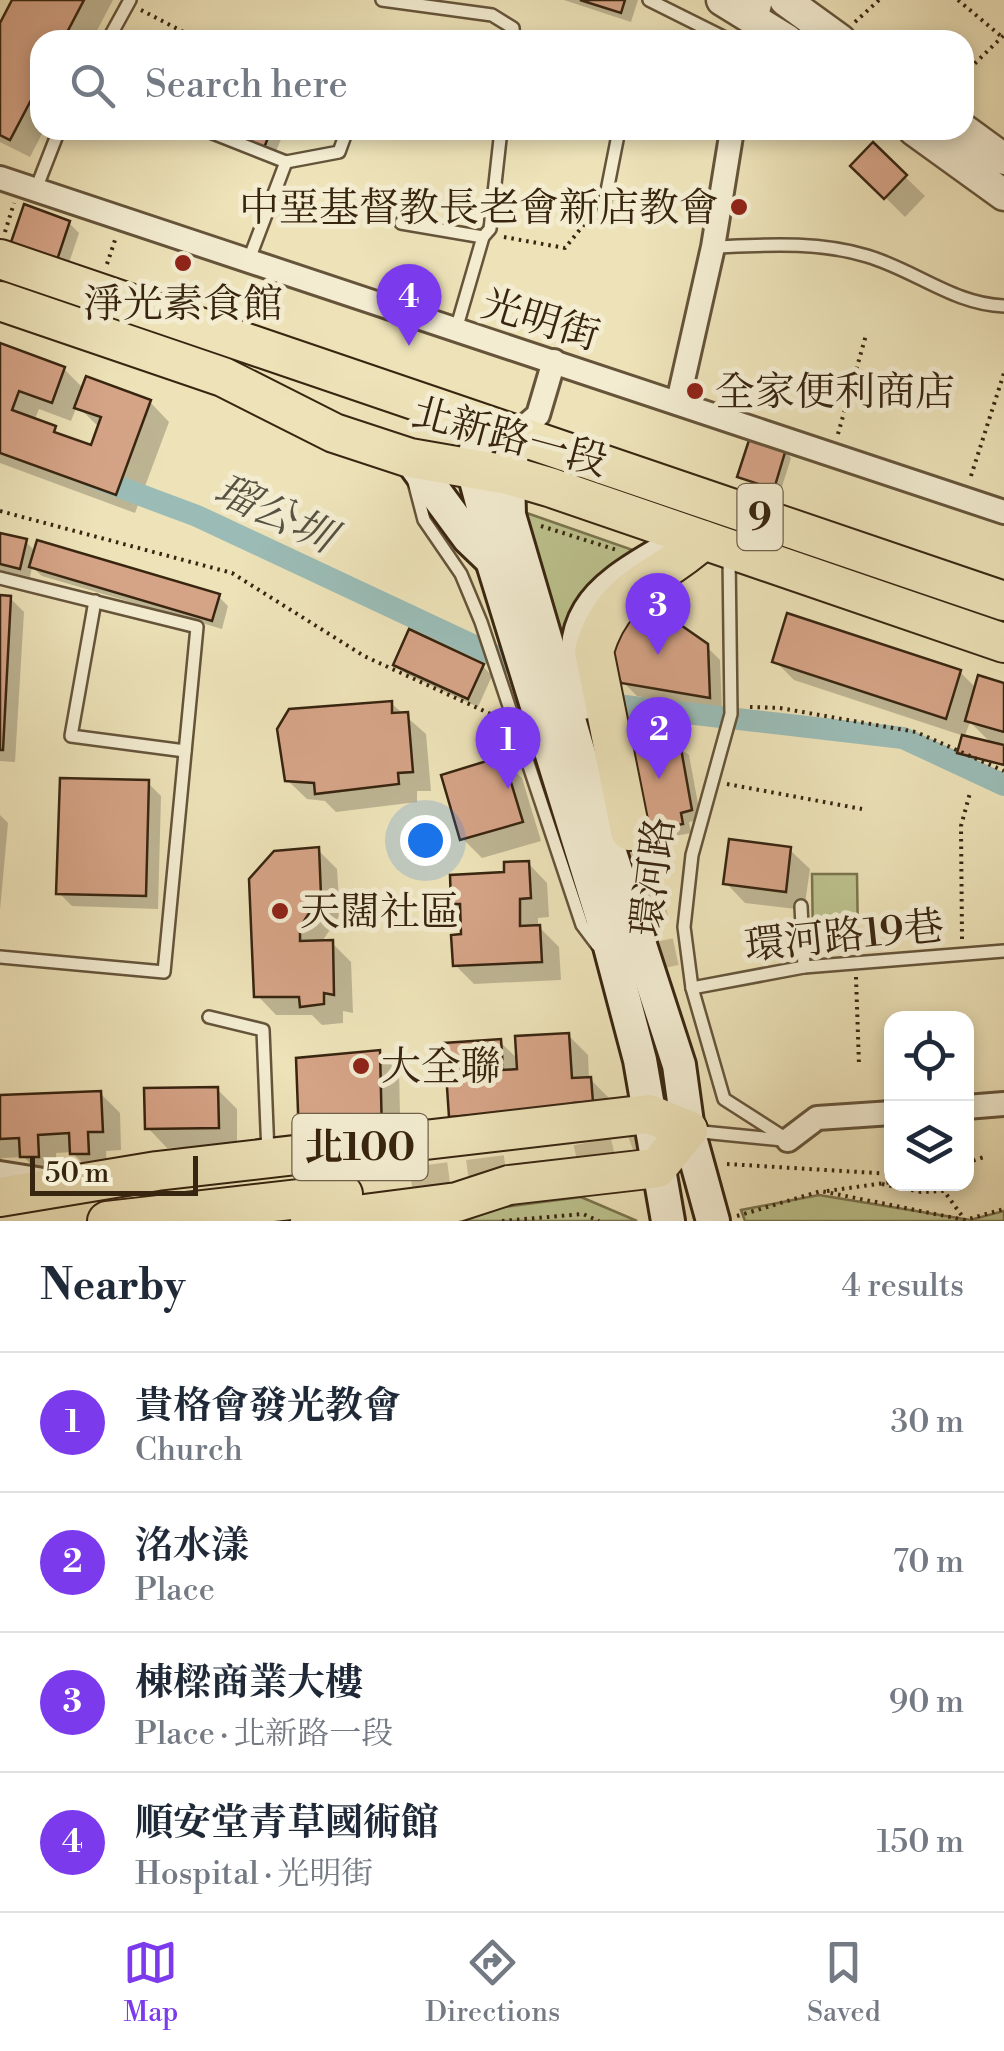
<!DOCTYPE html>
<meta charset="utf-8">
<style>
:root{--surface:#fff;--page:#f6f6f7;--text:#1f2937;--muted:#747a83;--line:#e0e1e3;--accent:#7c3aed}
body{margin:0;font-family:"Libre Bodoni","Noto Serif TC",serif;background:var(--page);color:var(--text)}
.controls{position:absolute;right:30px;bottom:30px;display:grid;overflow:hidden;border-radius:20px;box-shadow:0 5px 15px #0003}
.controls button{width:90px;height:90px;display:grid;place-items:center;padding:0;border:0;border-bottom:2px solid var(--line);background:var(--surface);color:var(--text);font:50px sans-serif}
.scale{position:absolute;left:30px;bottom:25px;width:168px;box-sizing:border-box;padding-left:10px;border:5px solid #382510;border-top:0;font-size:28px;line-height:35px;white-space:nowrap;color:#382510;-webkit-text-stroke:8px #f3ecd1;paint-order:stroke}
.you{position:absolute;left:425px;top:840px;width:35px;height:35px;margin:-25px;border:8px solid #fff;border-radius:50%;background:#1a73e8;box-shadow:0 0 0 15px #1a73e833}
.badge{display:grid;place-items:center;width:65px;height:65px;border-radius:50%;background:var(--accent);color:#fff;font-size:32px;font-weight:700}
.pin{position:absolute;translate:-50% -82px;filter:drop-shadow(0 2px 5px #0008)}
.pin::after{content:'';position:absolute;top:52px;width:35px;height:30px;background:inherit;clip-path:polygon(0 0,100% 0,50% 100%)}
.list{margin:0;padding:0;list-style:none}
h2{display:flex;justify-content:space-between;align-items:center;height:130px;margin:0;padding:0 40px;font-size:42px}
h2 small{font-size:32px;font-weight:400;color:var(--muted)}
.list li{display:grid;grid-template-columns:65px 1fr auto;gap:30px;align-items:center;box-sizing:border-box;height:140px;padding:0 40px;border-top:2px solid var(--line)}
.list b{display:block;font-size:38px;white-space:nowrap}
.list p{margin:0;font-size:32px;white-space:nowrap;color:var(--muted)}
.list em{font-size:32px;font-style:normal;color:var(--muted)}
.icon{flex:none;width:55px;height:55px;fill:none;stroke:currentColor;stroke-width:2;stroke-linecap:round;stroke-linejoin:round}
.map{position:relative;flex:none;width:1004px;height:1221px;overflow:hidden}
.search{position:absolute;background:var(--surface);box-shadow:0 5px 15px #0003;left:30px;right:30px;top:30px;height:110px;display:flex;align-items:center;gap:25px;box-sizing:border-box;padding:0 35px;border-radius:30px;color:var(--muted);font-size:38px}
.sheet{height:690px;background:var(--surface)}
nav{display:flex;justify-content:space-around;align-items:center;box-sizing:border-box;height:140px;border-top:2px solid var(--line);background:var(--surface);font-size:28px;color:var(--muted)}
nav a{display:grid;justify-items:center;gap:5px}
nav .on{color:var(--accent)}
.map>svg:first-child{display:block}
</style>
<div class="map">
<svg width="1004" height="1221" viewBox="0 0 1004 1221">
<rect width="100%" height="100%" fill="#ede2b8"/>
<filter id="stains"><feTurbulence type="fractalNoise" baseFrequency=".002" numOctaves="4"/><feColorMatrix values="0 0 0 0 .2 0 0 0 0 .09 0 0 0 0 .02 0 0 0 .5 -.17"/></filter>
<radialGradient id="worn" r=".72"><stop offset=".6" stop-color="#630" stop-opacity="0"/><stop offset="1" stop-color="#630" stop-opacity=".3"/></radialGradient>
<!-- green -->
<g fill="#bcc28d" stroke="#7a744e" stroke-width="2.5">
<path d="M521 511 650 556 565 647Z"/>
<path d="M812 874H857L858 942H813Z"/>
<path d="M819 1195 970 1220 1004 1211V1221H745L741 1210Z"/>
<path d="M581 1197 637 1221H396Z"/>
</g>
<!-- shadow -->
<g fill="#0003" fill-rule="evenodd">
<path d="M15 0H113L92 40H40V130H44L30 157 0 142V28Z"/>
<path d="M564 0H638L631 22Z"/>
<path d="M230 130H285L274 156 239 142Z"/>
<path d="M873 146 925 196 905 217 854 166Z"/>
<path d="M69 223 79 233 66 272 22 257Z"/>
<path d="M0 346 64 369 84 389 150 402 169 422 135 513 0 463ZM77 406 100 428 92 449 34 421 39 409 71 421Z"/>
<path d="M785 451 791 458 780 493 740 476Z"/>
<path d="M0 535 26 542 36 552 218 596 228 606 222 629 42 576 32 567 30 577 0 570Z"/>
<path d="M0 598H10L24 612 15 762 0 761Z"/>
<path d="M706 646 720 660 722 710 637 696 623 682Z"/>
<path d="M775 661 960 672 977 689 1004 685V765L963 755 964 736 794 680ZM970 722 993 745 964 738Z"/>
<path d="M396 664 483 666 492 676 478 707 406 674Z"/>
<path d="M391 703 426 734 431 791H417V802L336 812 325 801 307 799 287 780Z"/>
<path d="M671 742 689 755 701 820 689 822 691 833 653 840 643 830Z"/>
<path d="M502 759 522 778 541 841 482 858 463 839Z"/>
<path d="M148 783 161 796 158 909 72 906 59 893Z"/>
<path d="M0 815 8 823 0 910Z"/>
<path d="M318 850 337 869 340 915 321 943H332L351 962 353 1013 343 1011V1023L322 1025 312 1015H276L257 995Z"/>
<path d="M790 850 810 869 804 910 745 903 726 883Z"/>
<path d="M528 863 547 883 549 917 538 918V926L559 947 561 980 474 984 455 965 464 937 463 912 454 903Z"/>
<path d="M568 1035 588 1055 589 1078 610 1099 611 1120 471 1135 451 1116 500 1042 519 1060Z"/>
<path d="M379 1053 399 1072 401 1153 321 1156Z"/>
<path d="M217 1089 237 1109V1146L167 1148 148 1128Z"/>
<path d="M100 1093 120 1113 121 1150 106 1151 107 1172 92 1173 72 1152 56 1153 57 1175 42 1176 24 1157 2 1158 0 1178V1098Z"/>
</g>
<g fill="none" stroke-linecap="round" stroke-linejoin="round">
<!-- canal -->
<g stroke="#9bbcb6" stroke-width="22">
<path d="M90 476 197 516 511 663"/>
<path d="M616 705 903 738 1004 785"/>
</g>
</g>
<!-- building -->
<g fill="#d5a386" stroke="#382510" stroke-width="2.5">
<path d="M12 0H84L63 40H40V83L10 140 0 135V23Z"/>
<path d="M580 0H625L621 13Z"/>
<path d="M228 130H271L264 148Z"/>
<path d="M873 142 907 175 884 199 850 166Z"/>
<path d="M24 204 70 221 56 263 9 248Z"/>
<path d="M0 343 65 367 52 403 19 391 12 410 56 426 54 432 91 445 101 417 74 408 86 376 151 400 116 495 0 453Z"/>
<path d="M750 437 786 449 774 489 737 477Z"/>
<path d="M0 533 27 539 20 569 0 564Z"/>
<path d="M37 540 220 594 212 621 29 567Z"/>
<path d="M0 595 11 596 3 750H0Z"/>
<path d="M652 605 708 644 710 698 621 683 603 643 627 610Z"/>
<path d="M787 613 961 670 946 719 772 662Z"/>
<path d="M409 629 484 664 468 699 393 665Z"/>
<path d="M978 675 1004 683V732L965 721Z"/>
<path d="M392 701V713L408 712 413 772 398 773 399 784 315 794 314 783 285 781 277 729 289 709Z"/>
<path d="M962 735 1004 745V765L957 753Z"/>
<path d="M671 740 672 744 680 743 692 810 681 813 683 824 640 831 626 748Z"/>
<path d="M503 756 523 822 460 840 441 775Z"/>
<path d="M60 778 149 780 146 896 56 894Z"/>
<path d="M729 839 791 847 786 892 723 884Z"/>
<path d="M319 847 321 895 300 927V941L333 940 334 995 324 993V1004L300 1007 299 997H254L249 879 274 851Z"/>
<path d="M529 861 531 898 520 899V926L540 925 542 962 453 966 451 935 461 934 460 904H451L450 875 504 872V862Z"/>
<path d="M569 1033 572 1078 591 1077 593 1102 574 1103V1108L449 1117 444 1043 501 1039 503 1070 517 1069 515 1036Z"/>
<path d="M380 1050 382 1135 299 1138 296 1058Z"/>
<path d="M218 1087 219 1128 145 1129 144 1088Z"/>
<path d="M101 1091 103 1132H88L89 1154H70L69 1133 38 1135 39 1157H20L19 1138 0 1139V1095Z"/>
</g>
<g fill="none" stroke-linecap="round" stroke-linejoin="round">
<!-- trunk-tunnel -->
<g stroke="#c9bc96" stroke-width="38" stroke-dasharray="38 19" stroke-linecap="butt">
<path d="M630 831 660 969"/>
<path d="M578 1164C612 1156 664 1152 672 1112"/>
<path d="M412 1186 514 1173"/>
</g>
<defs>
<g id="service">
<path d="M382 0 492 15 513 28 514 40"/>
<path d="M649 0 729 40"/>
<path d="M108 40 130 0"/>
<path d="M205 130 286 162"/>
<path d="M406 131 442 130"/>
<path d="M286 162 339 152 347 130"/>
<path d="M36 189 59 130"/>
<path d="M602 216 619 130"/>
<path d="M401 223 483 237"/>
<path d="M713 247C765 245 817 241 867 256 915 270 953 304 1004 306"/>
<path d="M248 262 286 162"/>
<path d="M455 333 483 237 490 229 501 130"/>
<path d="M413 478 424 520 461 574 481 622 582 925 597 945"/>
<path d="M729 556 731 714 692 855 684 927 692 988 724 1099 788 1140"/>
<path d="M0 578 197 627 164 972 0 957"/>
<path d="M95 601 71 736 185 751"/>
<path d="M801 906 804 967"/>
<path d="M692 988 804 967 1004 951"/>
<path d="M209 1017 263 1030 268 1154"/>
<path d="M692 1131 783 1140"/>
</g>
<g id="minor">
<path d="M751 40 761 0"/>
<path d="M0 178 1004 512"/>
<path d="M678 402 713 247 732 130"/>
<path d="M516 434 538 415 554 361"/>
<path d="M966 1107 1004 1104"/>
<path d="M788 1140 817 1118 892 1113"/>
<path d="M0 1173 44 1180"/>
</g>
<g id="tertiary">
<path d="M722 0 787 40"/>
<path d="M785 0 840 40"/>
<path d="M914 130 1004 195"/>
<path d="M964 130 1004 159"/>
</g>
<g id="secondary">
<path d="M480 422 473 469 490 533 492 560 603 920 640 1060 668 1221"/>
<path d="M516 434 508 475 509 515 590 791 679 1065 688 1130 713 1221"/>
<path d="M410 458 469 538 492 560"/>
<path d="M583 703C564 619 592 593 662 553"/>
</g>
<g id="primary">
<path d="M0 259 1004 601"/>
<path d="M0 301 223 377 334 433 410 458 508 475 549 487 1004 643"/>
</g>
<g id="trunk">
<path d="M630 831 594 651C614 583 656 584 703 540"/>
<path d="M0 1197 157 1171 649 1114 688 1130"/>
<path d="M107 1221 343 1194"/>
<path d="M310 1221 457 1202 509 1185 657 1168 688 1130"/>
</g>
</defs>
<!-- service casing -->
<use href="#service" stroke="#65543a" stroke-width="16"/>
<!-- minor casing -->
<use href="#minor" stroke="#65543a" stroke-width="28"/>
<!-- tertiary casing -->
<use href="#tertiary" stroke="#65543a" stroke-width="35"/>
<!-- secondary casing -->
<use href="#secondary" stroke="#382510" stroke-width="38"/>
<!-- primary casing -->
<use href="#primary" stroke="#382510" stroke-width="42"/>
<!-- trunk casing -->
<use href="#trunk" stroke="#382510" stroke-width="42"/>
<!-- path -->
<g stroke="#382510" stroke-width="4" stroke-dasharray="2.5 5" stroke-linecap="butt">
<path d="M958 0 1002 37"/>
<path d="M141 10 199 40"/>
<path d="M855 22 879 0"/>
<path d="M964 74 1004 35"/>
<path d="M5 232 14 203"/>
<path d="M504 237 565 248 586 222"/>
<path d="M107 264 115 240"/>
<path d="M838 434 866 335"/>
<path d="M971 476 1004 373"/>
<path d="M0 511 232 573 364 656 495 716"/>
<path d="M541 526 617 550"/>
<path d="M750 707 780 708 916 732 1004 771"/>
<path d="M727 784 862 809"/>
<path d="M962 939 961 826 970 793"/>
<path d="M856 977 859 1065"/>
<path d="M966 1163 984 1157"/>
<path d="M727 1164 892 1174"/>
<path d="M882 1184 921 1192 944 1191 965 1220"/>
<path d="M936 1184 944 1191"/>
<path d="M827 1191 892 1182"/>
<path d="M737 1216 821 1191 965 1220 1004 1209"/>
<path d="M502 1221 583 1214 599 1221"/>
</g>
<!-- service -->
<use href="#service" stroke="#f3ecd1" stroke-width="11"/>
<!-- minor -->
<use href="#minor" stroke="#f3ecd1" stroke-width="22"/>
<!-- tertiary -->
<use href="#tertiary" stroke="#f3ecd1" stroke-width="30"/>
<!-- secondary -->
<use href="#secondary" stroke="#f3ecd1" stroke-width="32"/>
<!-- primary -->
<use href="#primary" stroke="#ede2b8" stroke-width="38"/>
<!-- trunk -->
<use href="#trunk" stroke="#ede2b8" stroke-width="38"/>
</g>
<!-- markers -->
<g fill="#8f2418" stroke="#f3ecd1" stroke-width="4">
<circle cx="739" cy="207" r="10"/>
<circle cx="183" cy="263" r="10"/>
<circle cx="695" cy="391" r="10"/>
<circle cx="280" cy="911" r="10"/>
<circle cx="361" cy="1066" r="10"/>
</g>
<g text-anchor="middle" stroke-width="10" stroke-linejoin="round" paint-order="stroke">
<!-- shield labels -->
<g fill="#f3ecd1" stroke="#70614a" stroke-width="2.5">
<rect x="737.5" y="484" width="45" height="66" rx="8"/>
<rect x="292.5" y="1114" width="135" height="66" rx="8"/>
</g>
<g font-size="38" font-weight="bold" fill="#382510">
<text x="760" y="530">9</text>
<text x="360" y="1160">北100</text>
</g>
<!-- poi labels -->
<g font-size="40" fill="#382510" stroke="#f3ecd1" text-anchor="start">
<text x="719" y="221" text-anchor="end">中堊基督教長老會新店教會</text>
<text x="183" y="317" text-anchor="middle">淨光素食館</text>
<text x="715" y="405">全家便利商店</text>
<text x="300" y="925">天闊社區</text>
<text x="381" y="1080">大全聯</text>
</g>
<!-- street labels -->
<g font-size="40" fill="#382510" stroke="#f3ecd1">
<text transform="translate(541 319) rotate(17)" y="14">光明街</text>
<text transform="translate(510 436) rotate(15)" y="14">北新路一段</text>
<text transform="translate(652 877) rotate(-83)" y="14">環河路</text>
<text transform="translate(844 935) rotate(-6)" y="14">環河路19巷</text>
</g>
<!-- water labels -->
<g font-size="42" font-style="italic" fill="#565242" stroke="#f3ecd1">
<text transform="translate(275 512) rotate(25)" y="15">瑠公圳</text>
</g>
</g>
<rect width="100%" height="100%" filter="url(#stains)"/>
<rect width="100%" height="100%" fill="url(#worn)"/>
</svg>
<div class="controls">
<button><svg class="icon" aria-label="locate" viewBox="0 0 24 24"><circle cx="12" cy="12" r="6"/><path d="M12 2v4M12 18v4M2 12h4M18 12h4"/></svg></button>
<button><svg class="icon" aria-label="layers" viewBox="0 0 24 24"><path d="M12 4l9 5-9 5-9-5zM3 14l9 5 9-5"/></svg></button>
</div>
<div class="scale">50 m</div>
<div class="you"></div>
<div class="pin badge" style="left:508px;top:789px">1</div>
<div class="pin badge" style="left:659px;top:779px">2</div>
<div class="pin badge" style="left:658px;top:655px">3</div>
<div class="pin badge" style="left:409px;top:346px">4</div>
<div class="search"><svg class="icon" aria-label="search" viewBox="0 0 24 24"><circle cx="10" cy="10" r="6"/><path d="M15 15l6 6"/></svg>Search here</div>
</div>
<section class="sheet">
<h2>Nearby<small>4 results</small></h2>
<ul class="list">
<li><span class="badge">1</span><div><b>貴格會發光教會</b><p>Church</p></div><em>30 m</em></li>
<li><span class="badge">2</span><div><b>洺水漾</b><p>Place</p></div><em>70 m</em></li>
<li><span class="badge">3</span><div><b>棟樑商業大樓</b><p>Place · 北新路一段</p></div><em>90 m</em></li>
<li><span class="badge">4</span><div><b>順安堂青草國術館</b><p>Hospital · 光明街</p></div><em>150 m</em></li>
</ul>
</section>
<nav>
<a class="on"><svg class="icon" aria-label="map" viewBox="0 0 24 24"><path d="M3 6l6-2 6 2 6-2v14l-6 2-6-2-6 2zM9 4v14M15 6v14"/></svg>Map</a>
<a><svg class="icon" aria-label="directions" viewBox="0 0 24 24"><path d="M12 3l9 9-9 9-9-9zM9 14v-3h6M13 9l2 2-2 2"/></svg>Directions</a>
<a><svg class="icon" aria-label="saved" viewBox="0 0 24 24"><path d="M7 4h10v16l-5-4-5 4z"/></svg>Saved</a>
</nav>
